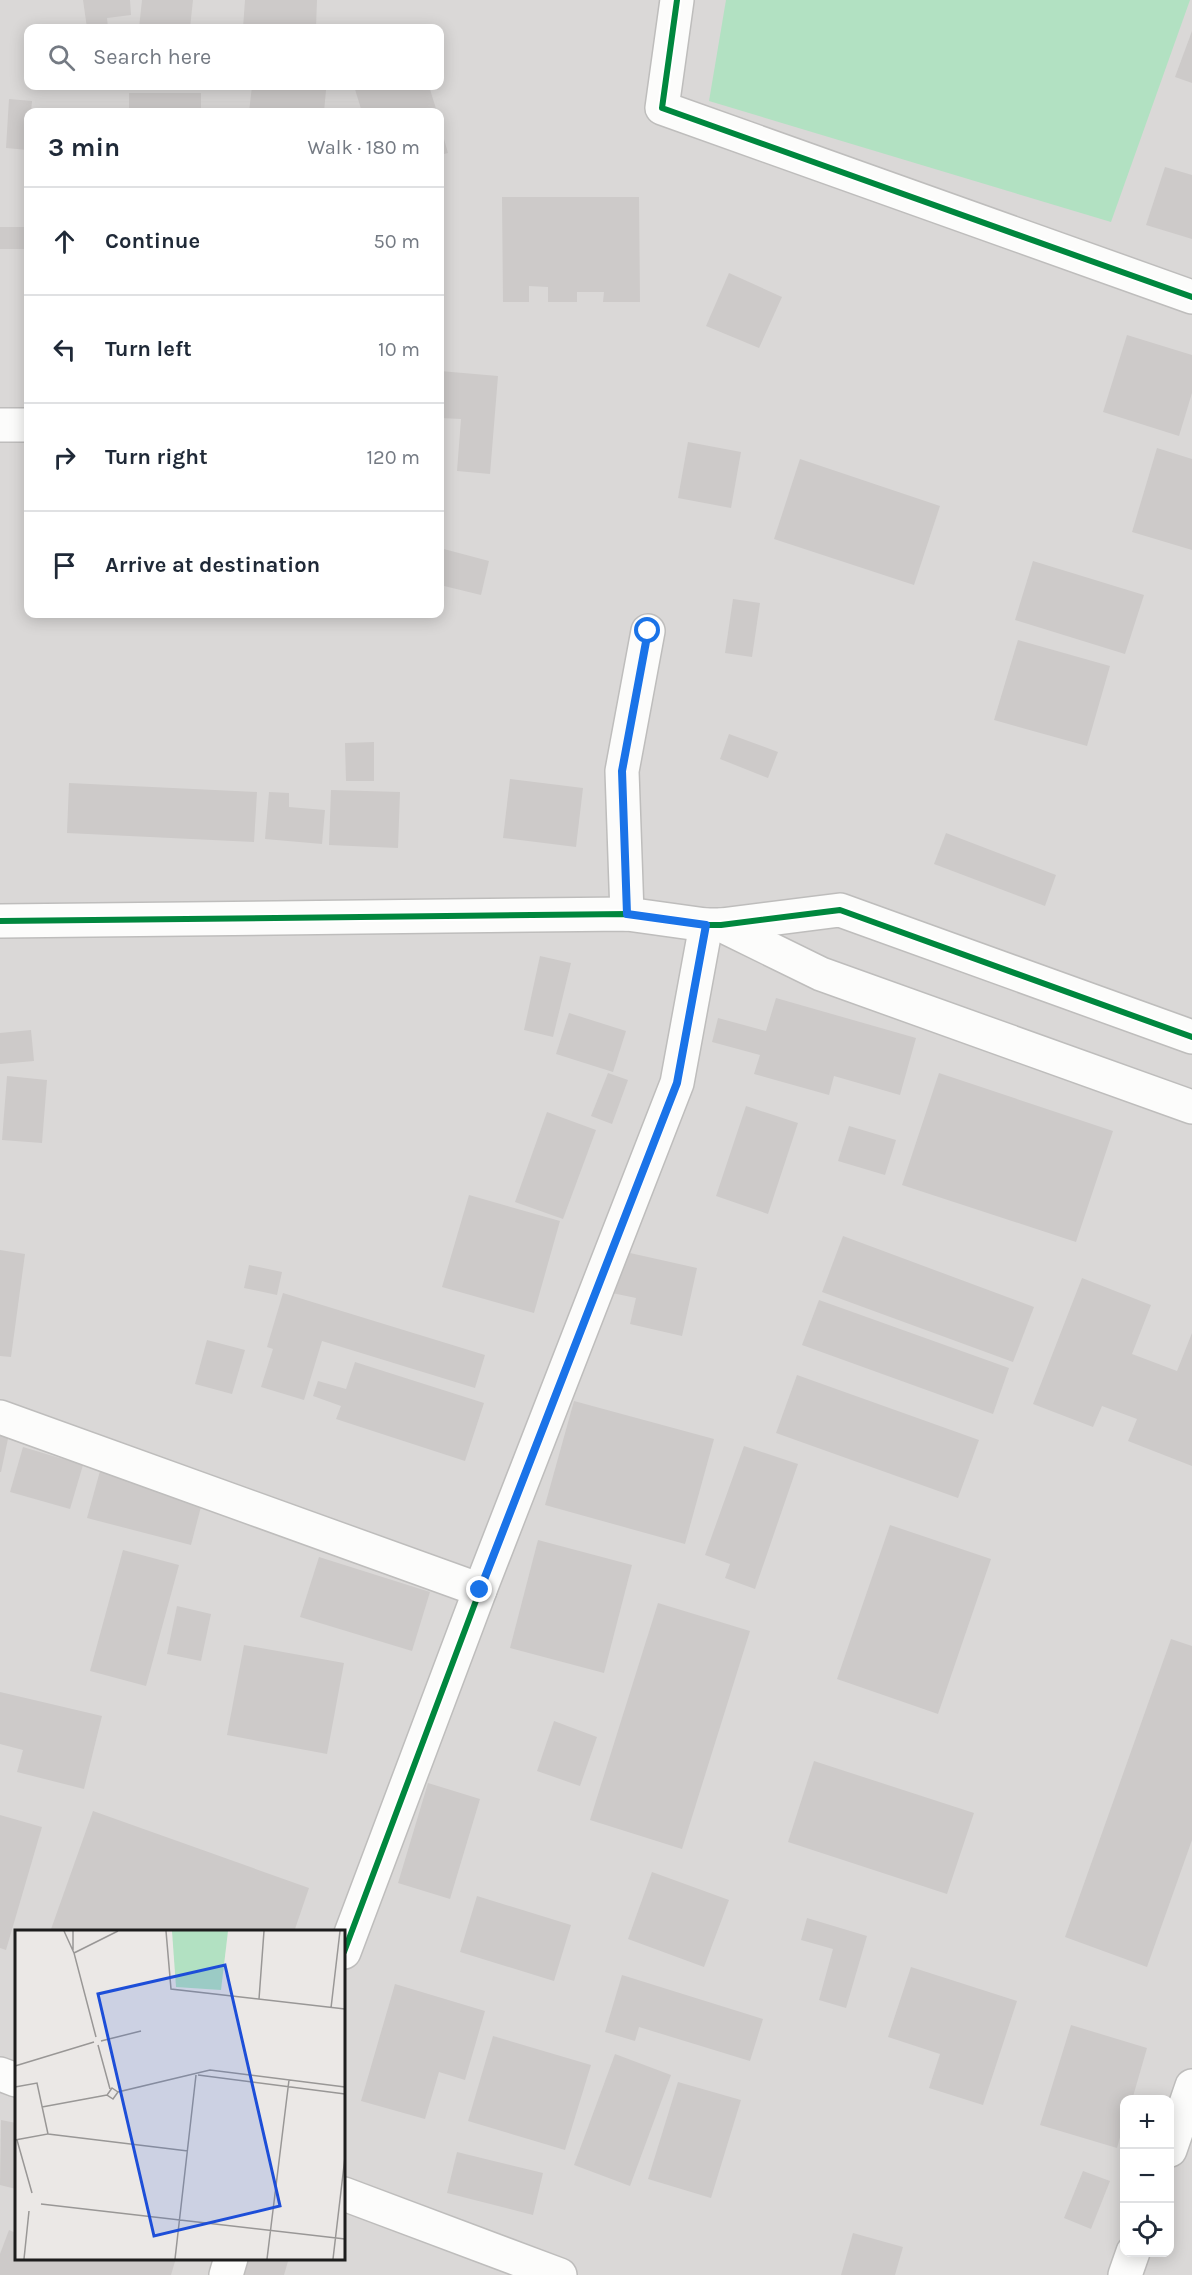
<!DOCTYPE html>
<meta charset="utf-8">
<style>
:root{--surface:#fff;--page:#f2f2f3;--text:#1f2937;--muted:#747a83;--line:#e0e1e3}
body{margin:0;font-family:Karla,sans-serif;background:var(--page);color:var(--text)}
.controls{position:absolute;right:18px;bottom:18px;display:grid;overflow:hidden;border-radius:12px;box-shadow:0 3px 15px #0003}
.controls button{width:54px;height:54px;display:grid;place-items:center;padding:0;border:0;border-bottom:2px solid var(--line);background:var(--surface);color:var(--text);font:30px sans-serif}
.stop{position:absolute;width:18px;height:18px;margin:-14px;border:4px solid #1a73e8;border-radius:50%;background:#fff}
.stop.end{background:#1a73e8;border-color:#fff;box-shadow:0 2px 6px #0008}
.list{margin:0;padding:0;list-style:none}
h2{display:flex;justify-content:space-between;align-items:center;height:78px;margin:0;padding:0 24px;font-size:26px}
h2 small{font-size:20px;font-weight:400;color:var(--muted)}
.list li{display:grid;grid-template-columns:39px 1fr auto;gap:18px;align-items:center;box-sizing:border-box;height:108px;padding:0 24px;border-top:2px solid var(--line)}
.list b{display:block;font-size:22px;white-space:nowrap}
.list em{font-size:20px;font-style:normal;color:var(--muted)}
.icon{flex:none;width:33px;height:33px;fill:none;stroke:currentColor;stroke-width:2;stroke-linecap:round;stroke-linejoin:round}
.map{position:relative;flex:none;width:1192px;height:2275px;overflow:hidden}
.search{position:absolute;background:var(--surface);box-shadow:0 3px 15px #0003;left:24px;top:24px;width:420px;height:66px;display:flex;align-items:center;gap:15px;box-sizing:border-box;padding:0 21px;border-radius:12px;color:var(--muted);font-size:22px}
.panel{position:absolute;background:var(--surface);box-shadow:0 3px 15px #0003;left:24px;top:108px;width:420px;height:510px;border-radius:12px}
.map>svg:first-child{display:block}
</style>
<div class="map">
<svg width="1192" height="2275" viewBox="0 0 1192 2275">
<rect width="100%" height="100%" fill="#ebe8e6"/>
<!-- residential -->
<path fill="#dad8d7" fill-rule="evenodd" d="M0 0H1192V2275H0ZM28 28H440V86H28ZM28 112H440V614H28ZM16 1932H344V2258H16ZM1124 2100H1170V2252H1124Z"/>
<!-- pitch -->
<path fill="#b2e1c2" d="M726 0H1190L1111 222 709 101Z"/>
<!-- building -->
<g fill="#cdcac9">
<path d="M83 0H130L131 15 107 18 108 28H87Z"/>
<path d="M142 0H193L190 28H139Z"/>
<path d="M245 0H317L316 28H243Z"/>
<path d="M1192 31V83L1175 77Z"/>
<path d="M252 86 326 90 324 112H249Z"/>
<path d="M354 86H429L437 112H362Z"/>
<rect x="129" y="93" width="72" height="19"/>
<path d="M9 99 32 101 31 112H28V150L6 148Z"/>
<path d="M440 125 448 153 440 155Z"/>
<path d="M1165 167 1192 175V239L1146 225Z"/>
<path d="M502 197H639L640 302H603L604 292H577V302H548V287L529 286V302H503Z"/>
<rect x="0" y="227" width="28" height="22"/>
<path d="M729 273 782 297 759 348 706 326Z"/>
<path d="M1127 335 1192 355V393L1179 436 1103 412Z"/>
<path d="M440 371 498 376 490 474 457 471 461 419 440 418Z"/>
<path d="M688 442 741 452 731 508 678 498Z"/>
<path d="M1157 448 1192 459V550L1132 532Z"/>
<path d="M800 459 940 506 914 585 774 539Z"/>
<path d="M440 548 489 561 481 595 440 585Z"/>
<path d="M1033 561 1144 595 1125 654 1015 620Z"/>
<path d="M733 599 760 603 752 657 725 653Z"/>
<path d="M1018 640 1110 666 1087 746 994 720Z"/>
<path d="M729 734 778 752 768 778 720 759Z"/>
<path d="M374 742V781H346L345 743Z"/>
<path d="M510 779 583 788 576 847 503 838Z"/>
<path d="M69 783 257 792 254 842 67 833Z"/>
<path d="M331 790 400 792 398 848 329 845Z"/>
<path d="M269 792 289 793V807L325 810 322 844 265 839Z"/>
<path d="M946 833 1056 875 1045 906 934 864Z"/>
<path d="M540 956 571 963 553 1037 524 1030Z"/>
<path d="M776 998 916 1038 900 1095 834 1076 829 1095 754 1074 760 1055 712 1042 718 1018 766 1031Z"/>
<path d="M569 1013 626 1031 613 1072 556 1054Z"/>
<path d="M31 1030 34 1061 0 1064V1033Z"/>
<path d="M608 1073 628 1080 612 1124 591 1116Z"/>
<path d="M939 1073 1113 1131 1076 1242 902 1185Z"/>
<path d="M7 1076 47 1080 42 1143 2 1140Z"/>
<path d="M746 1106 798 1123 768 1214 716 1196Z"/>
<path d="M547 1112 596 1130 563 1219 515 1202Z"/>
<path d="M849 1126 896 1140 885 1175 838 1161Z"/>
<path d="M469 1195 560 1221 534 1313 442 1287Z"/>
<path d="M843 1236 1034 1307 1013 1362 822 1292Z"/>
<path d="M0 1250 25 1254 11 1357 0 1356Z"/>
<path d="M621 1251 697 1268 682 1336 630 1324 636 1298 612 1293Z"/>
<path d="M249 1265 282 1272 277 1295 244 1288Z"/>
<path d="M1082 1278 1151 1305 1132 1354 1177 1371 1192 1333V1466L1128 1441 1137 1419 1102 1406 1093 1427 1033 1404Z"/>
<path d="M283 1293 485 1355 475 1388 322 1341 304 1400 261 1387 273 1349 267 1347Z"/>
<path d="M819 1300 1009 1368 993 1414 802 1345Z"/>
<path d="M207 1340 245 1350 232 1394 195 1384Z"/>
<path d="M355 1362 484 1403 465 1461 336 1419 341 1406 313 1396 318 1381 346 1389Z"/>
<path d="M797 1375 979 1440 958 1498 776 1433Z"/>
<path d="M574 1401 714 1439 685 1544 545 1505Z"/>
<path d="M0 1433 9 1434 1 1472H0Z"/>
<path d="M744 1446 798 1464 755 1589 725 1578 730 1564 705 1555Z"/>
<path d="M23 1447 83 1465 70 1509 10 1492Z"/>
<path d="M100 1471 203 1499 191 1545 87 1518Z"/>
<path d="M890 1525 991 1559 938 1714 837 1679Z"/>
<path d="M538 1540 632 1565 604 1673 510 1648Z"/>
<path d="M123 1550 179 1565 146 1686 90 1671Z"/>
<path d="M319 1557 430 1592 412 1651 300 1617Z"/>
<path d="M658 1603 750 1631 682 1849 590 1820Z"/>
<path d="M177 1606 211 1614 201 1661 167 1654Z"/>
<path d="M1171 1639 1192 1646V1840L1147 1967 1065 1937Z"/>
<path d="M244 1645 344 1663 327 1754 227 1735Z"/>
<path d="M0 1692 102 1716 84 1789 17 1772 23 1750 0 1744Z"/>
<path d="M554 1721 597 1737 580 1786 537 1771Z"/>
<path d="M814 1761 974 1813 947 1894 788 1842Z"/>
<path d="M428 1783 480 1799 450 1899 398 1883Z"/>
<path d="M93 1811 309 1888 294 1932H50Z"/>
<path d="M0 1815 42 1827 6 1950 0 1948Z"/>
<path d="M652 1872 729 1900 704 1967 628 1939Z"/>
<path d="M477 1896 571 1925 554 1981 460 1952Z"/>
<path d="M807 1918 867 1936 846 2008 819 2000 833 1949 801 1940Z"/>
<path d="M911 1967 1017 2001 983 2105 929 2088 940 2054 888 2037Z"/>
<path d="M622 1975 763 2019 750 2061 639 2027 635 2041 605 2032Z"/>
<path d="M395 1984 485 2011 465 2080 439 2072 425 2119 361 2101Z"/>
<path d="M1071 2025 1147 2048 1132 2100H1124V2123L1117 2148 1040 2125Z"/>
<path d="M493 2036 591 2065 565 2150 468 2121Z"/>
<path d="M615 2054 671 2075 630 2186 574 2165Z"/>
<path d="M678 2082 741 2100 711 2198 648 2179Z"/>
<path d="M1 2120 16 2123V2189L0 2185Z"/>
<path d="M457 2152 543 2173 533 2215 447 2193Z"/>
<path d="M1083 2171 1110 2181 1091 2229 1064 2218Z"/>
<path d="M9 2230 16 2233V2258H176L171 2275H0V2254Z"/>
<path d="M853 2233 903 2247 895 2275H841Z"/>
<path d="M244 2258H289L284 2275H239Z"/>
</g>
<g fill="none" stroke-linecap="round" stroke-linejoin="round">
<defs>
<g id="minor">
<path d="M677 0 662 108 1192 297"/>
<path d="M0 425H28"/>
<path d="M627 914 622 771 648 631"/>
<path d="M0 921 627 914 706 925H721L840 910 1192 1037"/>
<path d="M721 925 821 974 1192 1107"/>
<path d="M0 1417 480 1590"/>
<path d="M344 1952 480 1590 677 1083 706 925"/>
<path d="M0 2074 16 2080"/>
<path d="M1170 2150 1192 2086"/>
<path d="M344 2194 560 2275"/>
<path d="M226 2275 231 2258"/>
<path d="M1125 2275 1133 2252"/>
</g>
</defs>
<!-- minor casing -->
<use href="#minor" stroke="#bebdbc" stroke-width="36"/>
<!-- minor -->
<use href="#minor" stroke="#fcfcfb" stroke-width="33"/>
<defs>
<g id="cycleway">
<path d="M677 0 662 108 1192 297"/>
<path d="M0 921 627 914 706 925H721L840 910 1192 1037"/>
<path d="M344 1952 480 1590 677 1083 706 925"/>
</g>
</defs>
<!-- cycleway casing -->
<use href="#cycleway" stroke="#fff" stroke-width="10"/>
<!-- cycleway -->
<use href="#cycleway" stroke="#00873e" stroke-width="6"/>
</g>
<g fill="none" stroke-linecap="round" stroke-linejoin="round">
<!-- route -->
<path stroke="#1a73e8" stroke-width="8" d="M480 1590 677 1083 706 925 627 914 622 771 648 631"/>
</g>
<!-- overview -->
<g transform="translate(15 1930)">
<rect width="330" height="330" fill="#ebe8e6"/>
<path d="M157 1H213L206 60 161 57Z" fill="#b2e1c2"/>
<path fill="none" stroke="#999796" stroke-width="1.5" d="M49 1 59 23M58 1V20M151 1 156 59 330 79M244 69 249 1M316 78 325 1M81 107 59 23 103 1M86 111 126 101M83 115 95 159M0 136 79 112M183 145 330 164M0 157 22 153 33 204 0 210M103 162 97 158 92 165 98 169 103 162 195 140 330 157M27 177 92 165M33 204 173 221M2 210 17 263M26 274 330 309M9 329 14 281M160 329 181 145M252 329 274 150M318 329 330 227"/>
<path fill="#1d4ed8" fill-opacity="0.15" stroke="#1d4ed8" stroke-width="3" d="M210 35 265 276 139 306 83 64Z"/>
<rect width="330" height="330" fill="none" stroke="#1d1d1d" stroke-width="3"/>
</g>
</svg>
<div class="controls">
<button>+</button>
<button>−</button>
<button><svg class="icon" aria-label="locate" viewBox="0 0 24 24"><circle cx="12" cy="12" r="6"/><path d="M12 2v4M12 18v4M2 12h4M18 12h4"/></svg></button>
</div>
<div class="stop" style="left:648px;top:631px"></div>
<div class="stop end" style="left:480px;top:1590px"></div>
<div class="search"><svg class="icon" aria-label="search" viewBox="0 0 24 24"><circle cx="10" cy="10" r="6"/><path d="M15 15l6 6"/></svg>Search here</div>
<section class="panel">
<h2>3 min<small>Walk · 180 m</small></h2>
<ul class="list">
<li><svg class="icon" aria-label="ahead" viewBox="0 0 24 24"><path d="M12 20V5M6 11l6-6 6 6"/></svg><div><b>Continue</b></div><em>50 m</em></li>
<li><svg class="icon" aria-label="left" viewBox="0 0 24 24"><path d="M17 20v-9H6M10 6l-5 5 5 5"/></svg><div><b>Turn left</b></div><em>10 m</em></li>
<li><svg class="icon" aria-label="right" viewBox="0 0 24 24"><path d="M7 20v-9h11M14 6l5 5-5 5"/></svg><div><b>Turn right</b></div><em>120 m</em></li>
<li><svg class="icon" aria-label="arrive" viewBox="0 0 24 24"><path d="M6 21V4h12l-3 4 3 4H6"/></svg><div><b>Arrive at destination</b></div></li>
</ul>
</section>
</div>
